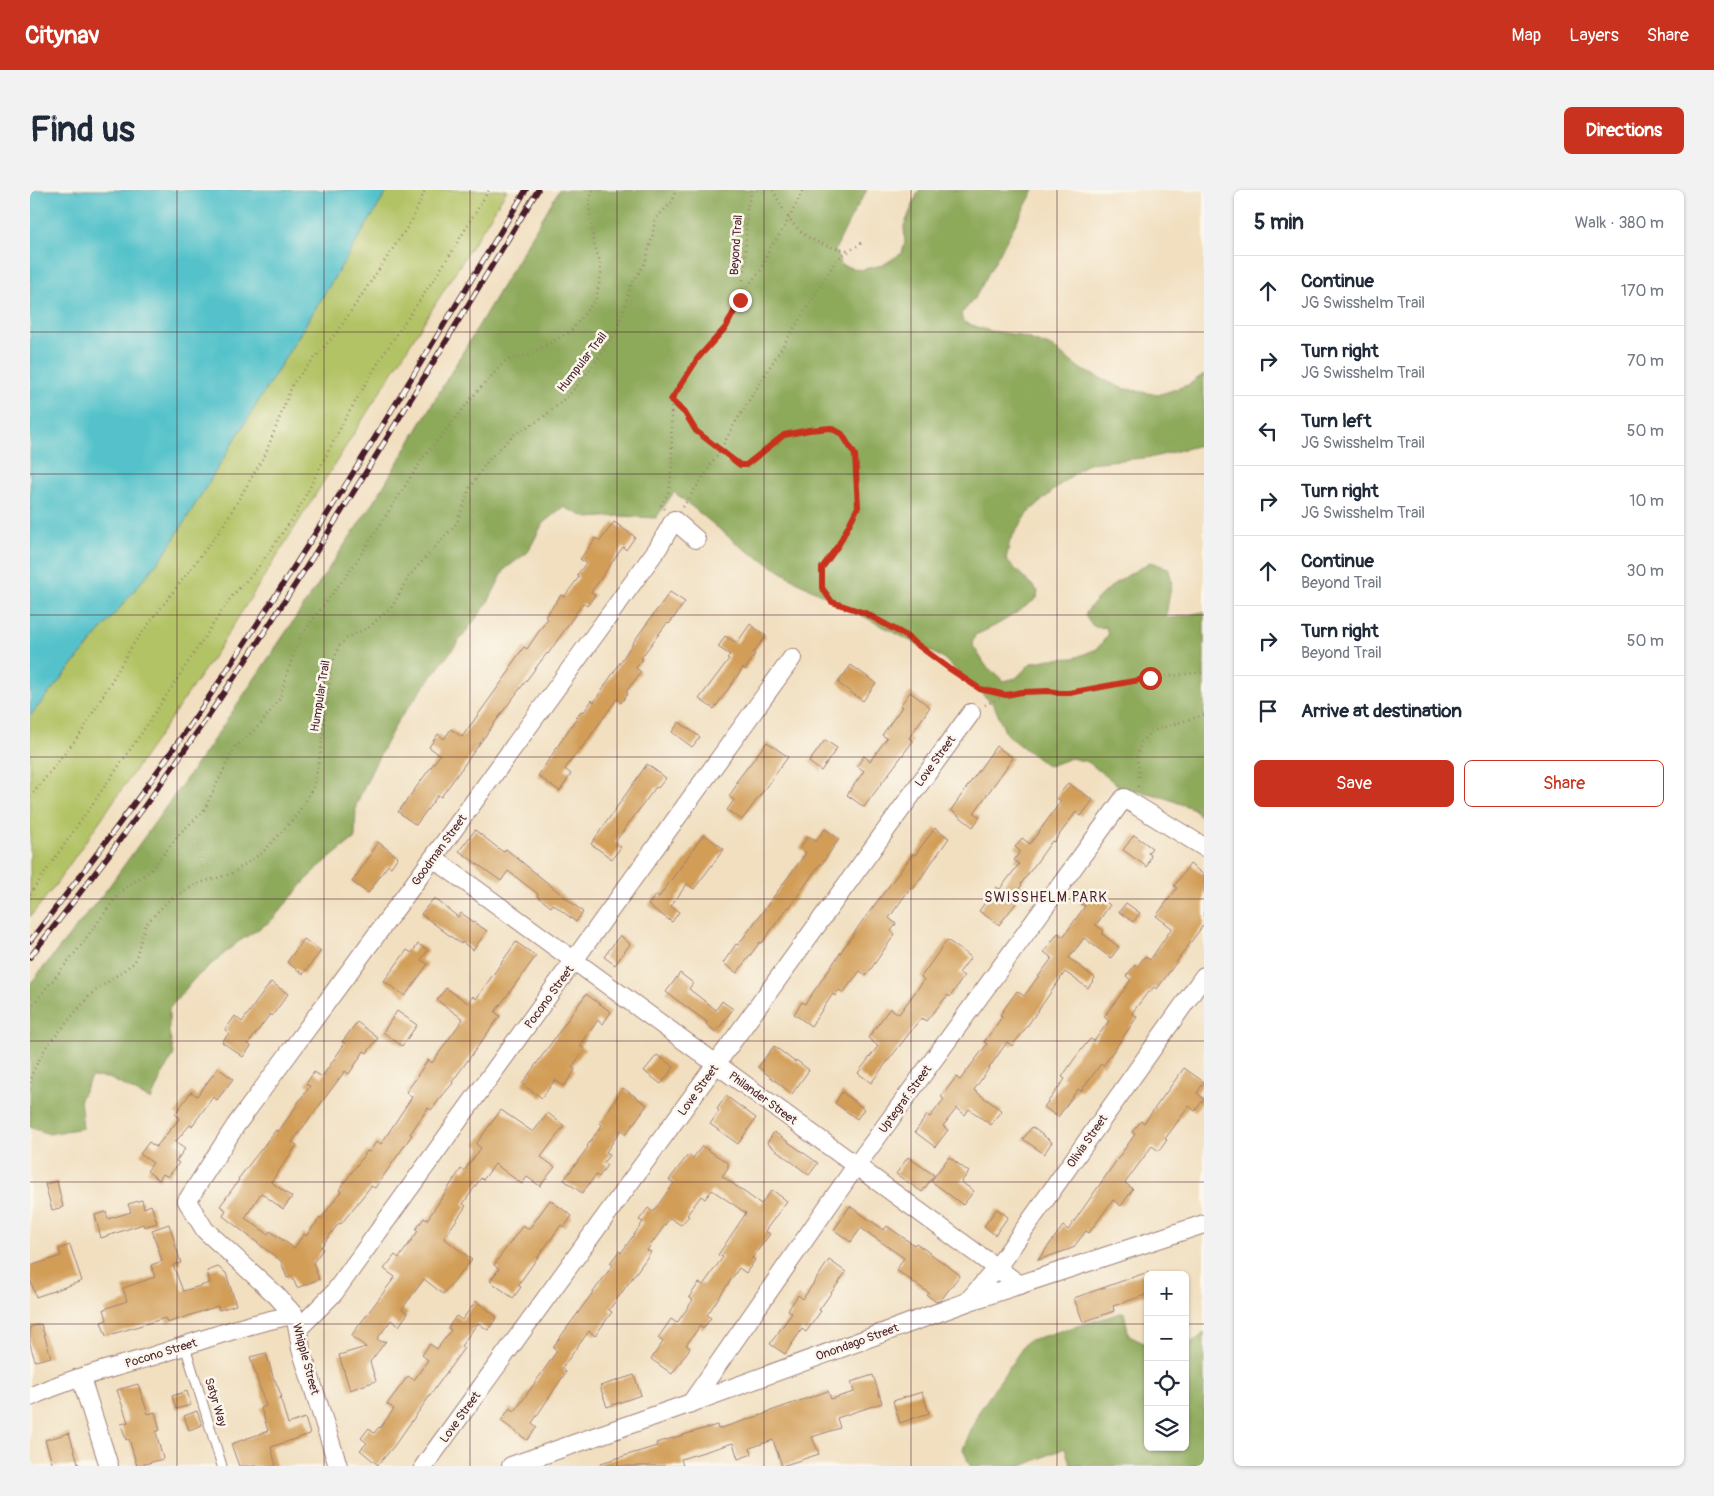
<!DOCTYPE html>
<meta charset="utf-8">
<style>
:root{--surface:#fff;--page:#f2f2f3;--text:#1f2937;--muted:#747a83;--line:#e0e1e3;--accent:#c8321e}
body{margin:0;font-family:Pangolin,sans-serif;background:var(--page);color:var(--text)}
.controls{position:absolute;right:15px;bottom:15px;display:grid;overflow:hidden;border-radius:8px;box-shadow:0 1px 4px #0004}
.controls button{width:45px;height:45px;display:grid;place-items:center;padding:0;border:0;border-bottom:1px solid var(--line);background:var(--surface);color:var(--text);font:25px sans-serif}
.stop{position:absolute;width:15px;height:15px;margin:-11px;border:4px solid #c8321e;border-radius:50%;background:#fff}
.stop.end{background:#c8321e;border-color:#fff;box-shadow:0 1px 5px #0008}
.list{margin:0;padding:0;list-style:none}
h2{display:flex;justify-content:space-between;align-items:center;height:65px;margin:0;padding:0 20px;font-size:21px}
h2 small{font-size:16px;font-weight:400;color:var(--muted)}
.list li{display:grid;grid-template-columns:32px 1fr auto;gap:15px;align-items:center;box-sizing:border-box;height:70px;padding:0 20px;border-top:1px solid var(--line)}
.list b{display:block;font-size:19px;white-space:nowrap}
.list p{margin:0;font-size:16px;white-space:nowrap;color:var(--muted)}
.list em{font-size:16px;font-style:normal;color:var(--muted)}
.actions{display:flex;gap:10px;padding:15px 20px}
.actions a{flex:1;padding:11px 0;border:1px solid var(--accent);border-radius:8px;text-align:center;font-size:18px;color:var(--accent)}
.actions .main{background:var(--accent);color:#fff}
.icon{flex:none;width:28px;height:28px;fill:none;stroke:currentColor;stroke-width:2;stroke-linecap:round;stroke-linejoin:round}
.map{position:relative;flex:none;width:1174px;height:1276px;overflow:hidden;border-radius:8px}
header{display:flex;align-items:center;gap:30px;box-sizing:border-box;height:70px;padding:0 25px;background:var(--accent);color:#fff}
header strong{font-size:24px}
nav{display:flex;gap:28px;margin-inline-start:auto;font-size:18px}
.intro{display:flex;align-items:center;justify-content:space-between;box-sizing:border-box;height:120px;padding:0 30px}
h1{margin:0;font-size:35px}
.button{padding:12px 22px;border-radius:8px;background:var(--accent);color:#fff;font-size:18px;font-weight:700}
main{display:flex;gap:30px;padding:0 30px}
aside{flex:1;background:var(--surface);border-radius:8px;box-shadow:0 1px 4px #0004}
.map>svg:first-child{display:block}
</style>
<header>
<strong>Citynav</strong>
<nav><a>Map</a><a>Layers</a><a>Share</a></nav>
</header>
<div class="intro"><h1>Find us</h1><a class="button">Directions</a></div>
<main>
<div class="map">
<svg width="1174" height="1276" viewBox="0 0 1174 1276">
<rect width="100%" height="100%" fill="#fbf7ec"/>
<filter id="ink" filterUnits="userSpaceOnUse"><feTurbulence type="fractalNoise" baseFrequency=".02" numOctaves="2"/><feDisplacementMap in="SourceGraphic" scale="10" xChannelSelector="R" yChannelSelector="G"/><feConvolveMatrix kernelMatrix="1 2 1 2 8 2 1 2 1" color-interpolation-filters="sRGB"/></filter>
<filter id="wash" filterUnits="userSpaceOnUse"><feTurbulence type="fractalNoise" baseFrequency=".0096" numOctaves="4" result="noise"/><feDisplacementMap in="SourceGraphic" scale="20" xChannelSelector="R" yChannelSelector="G"/><feGaussianBlur stdDeviation="1.12" result="paint"/><feColorMatrix in="noise" values="0 0 0 0 0 0 0 0 0 0 0 0 0 0 0 0 0 1.4 0 .05"/><feComposite in="paint" operator="in"/></filter>
<g filter="url(#wash)">
<rect width="100%" height="100%" fill="#f1dfc0"/>
<!-- green -->
<path fill="#b2c365" stroke="#7e7148" d="M358 0H477L184 466 24 697 0 727V526L136 362Z"/>
<!-- forest -->
<g fill="#8da95a" stroke="#6c6442">
<path d="M529 0H837L819 31 805 60 811 75 830 80 853 75 872 63 875 53 874 36 889 0H1004L945 108 931 124 933 132 960 141 988 145 1022 157 1052 180 1092 198 1128 205 1158 195 1174 184V254L1124 267 1058 273 1032 293 999 322 980 350 976 370 1008 401 1007 408C987 423 968 436 945 445L942 454 956 476 974 491 986 488 1001 473 1020 469 1044 468 1067 459 1078 445 1076 437C1064 439 1061 436 1055 425 1068 401 1097 386 1120 372L1138 378 1142 391 1136 425 1138 427 1142 428 1174 422V630L1164 619 1130 606 1090 597 1058 572 1041 568 1019 576 1008 569 976 544 964 515 913 468 766 391 710 356 644 302 626 328 589 326 558 328 533 317 513 333 498 362 475 379 457 414 367 532 343 578 326 615 325 648 285 680 241 731 208 752 164 789 139 819V842L144 864 132 885 121 910 79 888 61 887 50 909 53 938 19 944 0 937V794L77 699 176 561 350 302Z"/>
<path d="M1094 1122 1099 1146 1118 1155V1257H1155V1156L1171 1146 1174 1142V1276H1041L1035 1258 992 1276H940L933 1259 948 1223 997 1151Z"/>
</g>
<!-- water -->
<path fill="#54c2cb" stroke="#4f707b" d="M0 0H358L136 362 0 526Z"/>
<g id="blocks">
<!-- building -->
<g fill="#d29d56">
<path d="M584 332 605 347 596 360 593 357 561 402 565 405 557 416 553 413 518 464 517 463 474 520 411 607 408 605 386 635 368 622 410 565 399 557 408 544 414 549 421 539 432 547 481 479 479 478 494 457 497 459 518 428 515 427 531 405 534 407 549 387 547 385 556 373 550 369 566 348 570 351Z"/>
<path d="M640 402 655 412 639 434 637 433 611 468 613 469 606 478 611 482 596 502 598 503 591 513 587 509 551 559 550 558 535 579 541 584 530 601 508 586 551 521 554 522 562 510 564 512 607 447Z"/>
<path d="M720 434 736 446 723 463 725 464 715 480 713 478 684 519 669 509 699 469 697 468 700 465 688 457 695 446 707 453Z"/>
<path d="M821 475 846 493 833 511 808 493Z"/>
<path d="M880 502 900 517 879 548 883 551 834 617 817 605 834 581 827 576 834 566 840 571 857 548 852 545 872 517 870 516Z"/>
<path d="M649 532 670 547 662 557 642 542Z"/>
<path d="M795 550 807 558 791 581 779 572Z"/>
<path d="M737 552 758 567 712 630 697 620 704 610 699 606 708 593 706 592Z"/>
<path d="M966 556 983 568 944 623 950 627 943 637 921 620Z"/>
<path d="M617 574 636 588 628 598 626 597 585 652 591 657 582 669 561 654Z"/>
<path d="M1038 593 1063 610 1051 626 1046 622 1024 652 1022 651 991 694 992 695 982 708 987 712 969 735 949 721 966 697 970 699 989 674 984 670 990 661 985 657 992 648 1000 654 1031 611 1027 608Z"/>
<path d="M905 638 919 648 883 699 881 697 859 728 866 734 861 741 865 744 836 786 830 781 813 803 809 800 805 806 803 804 781 836 764 824 772 812 775 814 831 733 883 664 885 665Z"/>
<path d="M795 639 809 649 791 675 790 674 759 718 758 717 732 753 730 752 707 783 693 773 706 754 708 755 776 663 770 658 778 646 786 651Z"/>
<path d="M445 640 473 662 476 659 553 722 546 732 523 714 521 717 507 706 508 704 478 681 471 691 429 661Z"/>
<path d="M674 644 694 659 664 699 657 694 641 716 649 722 642 732 618 715 626 705 629 707Z"/>
<path d="M1104 645 1122 658 1118 663 1121 665 1117 677 1093 660Z"/>
<path d="M348 652 368 667 361 677 358 675 338 703 322 692 342 663 341 662Z"/>
<path d="M1160 674 1174 685V734L1127 799 1124 797 1119 803 1118 802 1102 823 1107 827 1073 876 1071 874 1051 901 1048 899 1028 927 1014 917 1035 889 1032 887 1045 868 1060 849 1064 851 1079 831 1074 827 1101 790 1096 786 1105 775 1107 777 1115 766 1120 770 1142 738 1126 726 1147 698 1144 696Z"/>
<path d="M1058 700 1080 715 1066 735 1074 741 1072 744 1089 757 1081 768 1054 748 1039 768 1065 788 1058 798 1035 782 993 842 982 856 977 852 944 900 972 921 961 935 939 919 935 925 927 918 913 936 918 940 905 957 885 942 897 925 900 927 914 909 911 907 926 887 930 890 957 854 954 852 972 827 970 825 987 801 994 806 1022 768 1014 762 1028 743 1033 747 1055 716 1049 713Z"/>
<path d="M404 708 428 727 431 723 457 741 443 760 432 752 431 754 391 724Z"/>
<path d="M1096 713 1110 723 1103 732 1089 722Z"/>
<path d="M590 745 600 754 585 775 574 767Z"/>
<path d="M274 749 291 761 273 784 257 772Z"/>
<path d="M917 750 941 767 929 783 934 786 920 807 918 805 896 831 891 828 841 893 828 883 848 856 838 848 860 818 869 824 894 790 891 787Z"/>
<path d="M486 752 506 766 465 822 470 826 422 892 423 893 413 905 401 920 398 918 380 944 382 945 345 998 341 996 311 1034 309 1033 291 1057 293 1059 283 1073 289 1089 267 1098 262 1086 257 1088 251 1071 193 1026 196 1020 190 1016 209 990 208 989 246 940 248 942 268 914H267L280 896 276 894 284 882 292 887 315 853 312 852 327 832 348 848 337 863 334 861 319 884 315 881 262 952 267 955 241 992 262 1007 253 1019 231 1003 215 1028 238 1044 240 1041 264 1058 274 1044 276 1046 290 1028 291 1029 311 1001 309 1000 337 961 339 962 347 951 351 954 382 907 376 902 388 886H387L398 870 402 873 433 829 407 810 416 798 438 813 443 806 446 809Z"/>
<path d="M388 754 398 760 391 770 398 774 375 806 354 791 377 760 382 763Z"/>
<path d="M650 783 663 793 659 799 686 820 692 811 703 819 686 842 676 834 677 832 636 802Z"/>
<path d="M241 792 258 804 242 826 240 824 218 854 221 856 213 867 192 852 199 843 195 840 205 826 212 832Z"/>
<path d="M556 804 581 822 573 834 568 830 550 856 555 859 542 877 545 880 534 896 525 890 512 908 492 894Z"/>
<path d="M367 821 387 835 372 856 353 842Z"/>
<path d="M744 856 765 872 766 870 779 880 762 904 728 877Z"/>
<path d="M627 865 644 877 631 894 614 881Z"/>
<path d="M188 878 203 889 187 910 183 907 162 936 160 935 145 952 155 959 146 971 149 973 138 987 133 984 129 990 117 981 123 973 110 964 119 952 126 957 150 928 145 924 161 902 167 906Z"/>
<path d="M1154 878 1174 892 1167 903 1174 909 1165 921 1159 916 1135 949 1137 950 1129 961 1122 956 1095 993 1103 999 1091 1016 1083 1010 1059 1043 1056 1041 1043 1058 1008 1070 1033 1036 1038 1040 1105 944 1102 942 1111 931 1114 933Z"/>
<path d="M593 898 617 915 596 944 591 940 576 962 580 964 573 973 577 975 569 987 566 985 552 1003 534 990 558 957 557 956 572 935 570 933Z"/>
<path d="M812 902 834 919 827 929 805 913Z"/>
<path d="M696 906 726 928 708 954 680 934 689 921 687 919Z"/>
<path d="M471 920 503 942 518 923 534 936 511 967 525 977 510 996 497 987 492 994 465 974 453 990 451 988 433 1014 436 1016 414 1048 442 1070 413 1104 394 1089 372 1119 378 1123 369 1136 361 1130 347 1149 352 1152 356 1151 340 1172 346 1191 320 1200 309 1165 336 1157 321 1146 365 1087 354 1079 365 1065 369 1068 388 1041 386 1039 394 1028 397 1030 431 979 434 981 451 958 446 954Z"/>
<path d="M1002 937 1022 952 1014 964 993 949Z"/>
<path d="M744 942 788 973 779 985 737 953Z"/>
<path d="M672 956 698 973V978L692 986 731 1014 742 1000 757 1011 735 1041 740 1044 722 1068 725 1070 716 1083 709 1078 677 1125 681 1128 673 1139 670 1136 656 1155 660 1158 642 1184 621 1169 633 1152 628 1148 641 1129 647 1133 663 1110 659 1107 669 1093 673 1095 693 1067 688 1065 716 1023 682 1000 675 1009 671 1006 657 1025 659 1026 651 1035 640 1028 617 1060 621 1062 579 1120 582 1122 565 1146 559 1141 532 1178 536 1182 502 1233 507 1237 497 1250 471 1231 480 1218 485 1221 502 1197 527 1161 523 1157 583 1075 580 1073 589 1061 591 1063 613 1032 609 1030 618 1018 623 1022 644 993 639 990 658 965 663 968Z"/>
<path d="M878 967 904 985 892 1002 866 984Z"/>
<path d="M919 967 939 982 931 992 944 1001 933 1015 901 991Z"/>
<path d="M27 991 33 1017 22 1020 15 994Z"/>
<path d="M112 1010 114 1018 121 1015 127 1033 114 1037 113 1034 71 1048 65 1025 76 1022 78 1029 101 1022 98 1014Z"/>
<path d="M520 1010 542 1026 534 1037 531 1035 488 1095 491 1097 483 1108 460 1091 469 1079 464 1075 493 1035 499 1039Z"/>
<path d="M820 1016 854 1040 857 1036 884 1055 886 1053 930 1085 911 1110 906 1112 897 1105 899 1103 866 1080 874 1068 831 1038 821 1052 804 1040Z"/>
<path d="M967 1019 978 1027 965 1045 954 1036Z"/>
<path d="M139 1034 151 1073 143 1075 153 1101 180 1093 177 1081 188 1077 196 1083 206 1115 189 1120 188 1116 137 1133 135 1128 76 1146 71 1132 77 1130 74 1119 97 1111 93 1098 125 1087 121 1075 132 1071 122 1040Z"/>
<path d="M40 1055 52 1091 6 1107 0 1089V1076L31 1066 29 1059Z"/>
<path d="M799 1070 816 1082 789 1120 791 1121 776 1142 772 1139 755 1164 740 1154 762 1123 758 1120 768 1105 773 1109Z"/>
<path d="M1118 1082V1104L1083 1116 1084 1121 1053 1132 1044 1108Z"/>
<path d="M446 1111 467 1127 458 1140 448 1133 431 1156 434 1158 364 1256 348 1275 330 1260 337 1253 331 1248 339 1238 344 1243 349 1237 350 1238 364 1219 357 1214 378 1186 384 1190 398 1170 392 1165 400 1154 407 1159 421 1140 418 1138 426 1126 432 1130Z"/>
<path d="M11 1134 21 1167 5 1171 0 1154V1137Z"/>
<path d="M236 1163 244 1190H245L252 1207H250L258 1234 275 1228 280 1244 241 1257 246 1276H209L201 1254 238 1241 231 1218 236 1216 220 1167Z"/>
<path d="M604 1185 611 1205 577 1217 570 1196Z"/>
<path d="M843 1185 852 1213 807 1228 810 1238 782 1247 789 1264 752 1276 743 1250 720 1258 722 1264 708 1269 703 1253 651 1269 653 1276H571V1273L627 1256 626 1253 687 1235 688 1239 735 1224V1223L798 1201 801 1209 824 1202 821 1192Z"/>
<path d="M108 1194 118 1224 125 1222 130 1240 126 1242 133 1269 107 1276 99 1249 96 1250 91 1234 98 1232 87 1200Z"/>
<path d="M157 1201 161 1215 146 1219 142 1206Z"/>
<path d="M892 1202 899 1223 870 1233 863 1211Z"/>
<path d="M167 1221 172 1235 159 1240 154 1226Z"/>
<path d="M39 1243 49 1276H23L15 1250Z"/>
</g>
</g>
</g>
<g filter="url(#ink)">
<use href="#blocks" fill-opacity="0" stroke="#9e7f76" stroke-width="1"/>
<g fill="none" stroke-linecap="round" stroke-linejoin="round">
<defs>
<path id="service" d="M155 1156 192 1276"/>
<g id="minor">
<path d="M403 668 990 1095"/>
<path d="M938 1111 966 1079 1174 786"/>
<path d="M268 1139 304 1103 762 468"/>
<path d="M51 1188 79 1276"/>
<path d="M0 1207C38 1189 80 1179 120 1167 167 1152 215 1134 264 1125"/>
<path d="M661 1213 821 983 1094 608 1174 657"/>
<path d="M308 1276 271 1159 268 1139 264 1125 246 1105 175 1040 157 1011 206 935 403 668 628 358 644 330 666 349"/>
<path d="M394 1276 941 523"/>
<path d="M481 1276 661 1213 937 1112 1174 1034"/>
</g>
</defs>
<!-- service casing -->
<use href="#service" stroke="#9e7f76" stroke-width="11"/>
<!-- minor casing -->
<use href="#minor" stroke="#9e7f76" stroke-width="20"/>
<!-- path -->
<g stroke="#9e7f76" stroke-width="2.5" stroke-dasharray="1 4" stroke-linecap="butt">
<path d="M722 0 717 18 715 76 710 109 696 137 668 168 641 210 655 223 666 241 710 275H716L754 245 779 240 801 238 813 244 825 265 829 317 809 353 792 378V398L802 412 835 423 873 444 920 479 950 499 976 505"/>
<path d="M743 0C761 38 776 55 819 60"/>
<path d="M711 104 731 80 740 58 754 38 773 0"/>
<path d="M653 317 687 266 705 233 807 69 833 52"/>
<path d="M635 319 631 315 639 301 642 276 641 210"/>
<path d="M955 515 976 505 992 502 1020 501 1029 503H1039L1120 488 1174 482"/>
<path d="M1108 597 1109 581 1107 567 1111 552 1121 541 1174 525"/>
<path d="M0 607 51 543 102 456 191 339 235 265 263 193 307 142 382 30 395 0"/>
<path d="M0 704 111 544 201 407 227 379 267 322 315 229 351 168 418 68 459 0"/>
<path d="M0 818 49 758 90 702 121 680 150 643 173 622 205 557 231 534 250 508 257 483 270 447 324 375 393 268 445 204 475 171 499 165 541 141 566 109 571 84 570 72 563 51 559 12 563 0"/>
<path d="M0 893 3 881 16 857 60 805 105 772 115 735 139 710 169 693 201 684 233 662 267 625 284 596 290 566 301 478 309 456 317 448 339 437 362 417 379 386 427 333 440 298 458 270 485 244 511 229 539 205 561 178 586 143 601 95 615 73 622 48 625 29 643 11 645 0"/>
</g>
<!-- service -->
<use href="#service" stroke="#fff" stroke-width="9"/>
<!-- minor -->
<use href="#minor" stroke="#fff" stroke-width="18"/>
<defs>
<g id="rail">
<path d="M0 751C75 655 148 557 214 454 312 305 403 152 496 0"/>
<path d="M0 767C74 674 144 578 210 479 314 323 410 160 508 0"/>
</g>
</defs>
<!-- rail casing -->
<use href="#rail" stroke="#4a1f2b" stroke-width="5.5"/>
<!-- rail -->
<use href="#rail" stroke="#fbf7ec" stroke-width="4" stroke-dasharray="11" stroke-linecap="butt"/>
</g>
</g>
<g fill="none" stroke-linecap="round" stroke-linejoin="round" filter="url(#ink)">
<!-- route -->
<path stroke="#c8321e" stroke-width="6" d="M710 110 696 137 668 168 641 210 655 223 666 241 710 275H716L754 245 779 240 801 238 812 244 825 265 828 317 809 354 792 378V398L802 412 835 423 873 444 920 479 950 499 976 505 992 502 1020 501 1029 503H1039L1120 488"/>
</g>
<!-- grid -->
<path fill="none" stroke="#4a1f2b" stroke-width="1" stroke-opacity="0.55" d="M147 0V1276M294 0V1276M440 0V1276M587 0V1276M734 0V1276M881 0V1276M1027 0V1276M0 142H1174M0 284H1174M0 425H1174M0 567H1174M0 709H1174M0 851H1174M0 992H1174M0 1134H1118M1155 1134H1174"/>
<g text-anchor="middle" stroke-width="5" stroke-linejoin="round" paint-order="stroke">
<!-- street labels -->
<g font-size="12" fill="#4a1f2b" stroke="#fbf7ec">
<text transform="translate(706 55) rotate(-86)" y="4">Beyond Trail</text>
<text transform="translate(552 172) rotate(-52)" y="4">Humpular Trail</text>
<text transform="translate(290 506) rotate(-81)" y="4">Humpular Trail</text>
<text transform="translate(905 571) rotate(-54)" y="4">Love Street</text>
<text transform="translate(409 660) rotate(-54)" y="4">Goodman Street</text>
<text transform="translate(519 807) rotate(-54)" y="4">Pocono Street</text>
<text transform="translate(668 900) rotate(-54)" y="4">Love Street</text>
<text transform="translate(733 908) rotate(36)" y="4">Philander Street</text>
<text transform="translate(875 909) rotate(-54)" y="4">Uptegraf Street</text>
<text transform="translate(1057 951) rotate(-55)" y="4">Olivia Street</text>
<text transform="translate(827 1152) rotate(-20)" y="4">Onondago Street</text>
<text transform="translate(131 1163) rotate(-17)" y="4">Pocono Street</text>
<text transform="translate(276 1169) rotate(75)" y="4">Whipple Street</text>
<text transform="translate(186 1212) rotate(73)" y="4">Satyr Way</text>
<text transform="translate(430 1227) rotate(-54)" y="4">Love Street</text>
</g>
<!-- neighbourhood labels -->
<g font-size="14" letter-spacing="1" fill="#4a1f2b" stroke="#fbf7ec">
<text x="1016" y="712">SWISSHELM PARK</text>
</g>
</g>
</svg>
<div class="controls">
<button>+</button>
<button>−</button>
<button><svg class="icon" aria-label="locate" viewBox="0 0 24 24"><circle cx="12" cy="12" r="6"/><path d="M12 2v4M12 18v4M2 12h4M18 12h4"/></svg></button>
<button><svg class="icon" aria-label="layers" viewBox="0 0 24 24"><path d="M12 4l9 5-9 5-9-5zM3 14l9 5 9-5"/></svg></button>
</div>
<div class="stop" style="left:1120px;top:488px"></div>
<div class="stop end" style="left:710px;top:110px"></div>
</div>
<aside>
<h2>5 min<small>Walk · 380 m</small></h2>
<ul class="list">
<li><svg class="icon" aria-label="ahead" viewBox="0 0 24 24"><path d="M12 20V5M6 11l6-6 6 6"/></svg><div><b>Continue</b><p>JG Swisshelm Trail</p></div><em>170 m</em></li>
<li><svg class="icon" aria-label="right" viewBox="0 0 24 24"><path d="M7 20v-9h11M14 6l5 5-5 5"/></svg><div><b>Turn right</b><p>JG Swisshelm Trail</p></div><em>70 m</em></li>
<li><svg class="icon" aria-label="left" viewBox="0 0 24 24"><path d="M17 20v-9H6M10 6l-5 5 5 5"/></svg><div><b>Turn left</b><p>JG Swisshelm Trail</p></div><em>50 m</em></li>
<li><svg class="icon" aria-label="right" viewBox="0 0 24 24"><path d="M7 20v-9h11M14 6l5 5-5 5"/></svg><div><b>Turn right</b><p>JG Swisshelm Trail</p></div><em>10 m</em></li>
<li><svg class="icon" aria-label="ahead" viewBox="0 0 24 24"><path d="M12 20V5M6 11l6-6 6 6"/></svg><div><b>Continue</b><p>Beyond Trail</p></div><em>30 m</em></li>
<li><svg class="icon" aria-label="right" viewBox="0 0 24 24"><path d="M7 20v-9h11M14 6l5 5-5 5"/></svg><div><b>Turn right</b><p>Beyond Trail</p></div><em>50 m</em></li>
<li><svg class="icon" aria-label="arrive" viewBox="0 0 24 24"><path d="M6 21V4h12l-3 4 3 4H6"/></svg><div><b>Arrive at destination</b></div></li>
</ul>
<div class="actions"><a class="main">Save</a><a>Share</a></div>
</aside>
</main>
